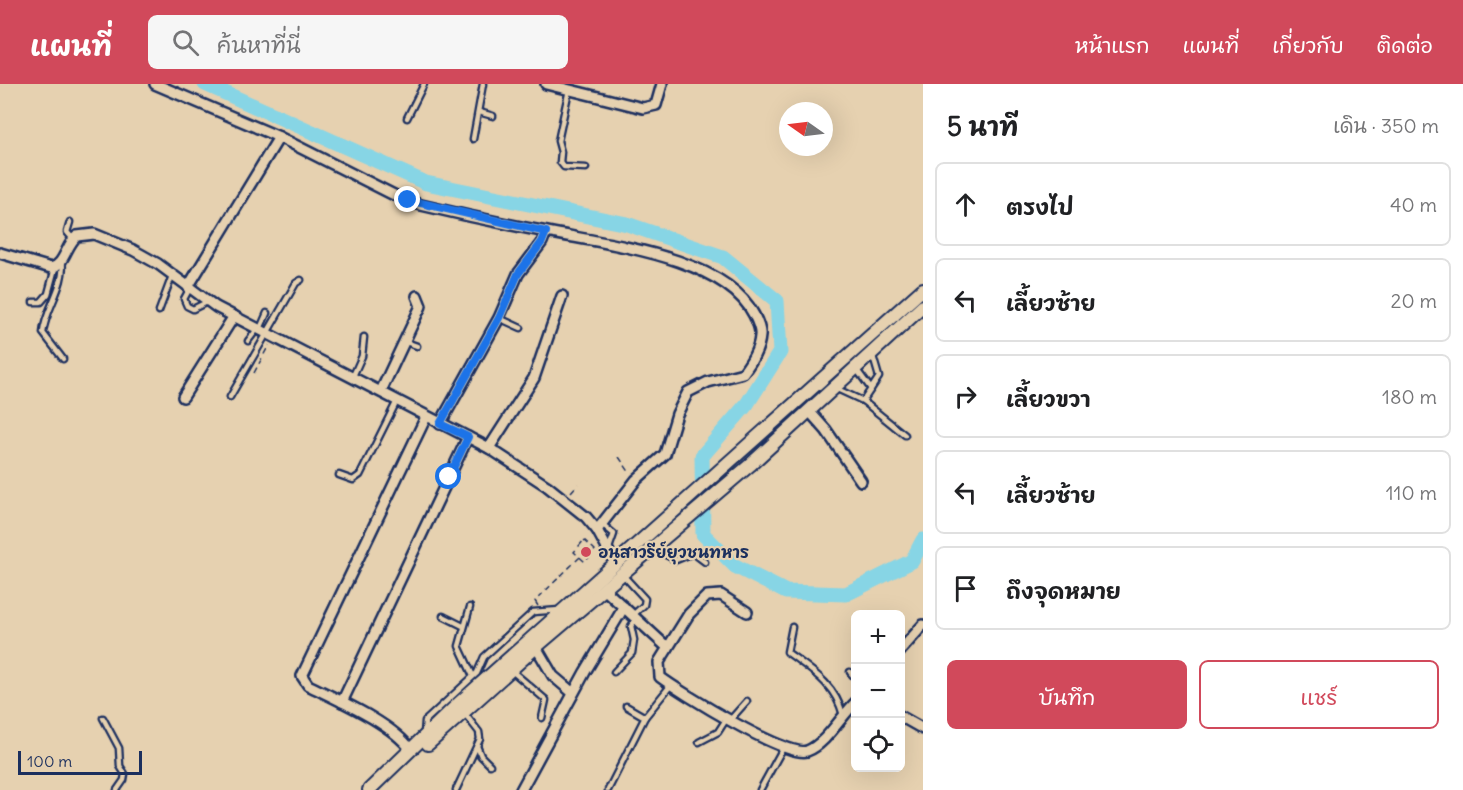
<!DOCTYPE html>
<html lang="th">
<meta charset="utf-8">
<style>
:root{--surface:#fff;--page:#f6f6f6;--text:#202124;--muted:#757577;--line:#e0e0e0;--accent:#d1495b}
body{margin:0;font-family:Delius,"Playpen Sans Thai",sans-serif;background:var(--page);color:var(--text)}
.controls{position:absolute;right:18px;bottom:18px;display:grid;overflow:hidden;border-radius:9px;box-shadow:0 6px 24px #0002}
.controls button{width:54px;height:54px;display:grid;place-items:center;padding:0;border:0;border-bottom:2px solid var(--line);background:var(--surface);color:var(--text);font:30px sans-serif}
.compass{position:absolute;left:779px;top:18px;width:54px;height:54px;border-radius:50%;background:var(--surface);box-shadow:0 6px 24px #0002;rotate:284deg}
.scale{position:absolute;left:18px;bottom:15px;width:124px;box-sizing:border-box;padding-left:6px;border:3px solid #1b2f5e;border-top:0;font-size:16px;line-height:21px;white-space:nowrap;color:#1b2f5e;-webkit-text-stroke:4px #e6d1b0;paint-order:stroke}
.stop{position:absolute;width:18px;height:18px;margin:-14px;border:4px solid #1a73e8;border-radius:50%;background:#fff}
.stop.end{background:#1a73e8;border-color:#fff;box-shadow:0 2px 6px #0008}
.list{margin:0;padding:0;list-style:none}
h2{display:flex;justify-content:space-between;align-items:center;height:78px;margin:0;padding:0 24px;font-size:26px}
h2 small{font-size:20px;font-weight:400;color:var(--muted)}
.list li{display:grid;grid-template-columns:39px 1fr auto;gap:18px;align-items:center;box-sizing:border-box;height:84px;margin:0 12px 12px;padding:0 12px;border:2px solid var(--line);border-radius:9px}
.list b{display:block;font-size:22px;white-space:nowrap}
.list em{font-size:20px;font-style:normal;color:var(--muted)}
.actions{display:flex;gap:12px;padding:18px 24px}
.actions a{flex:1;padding:14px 0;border:2px solid var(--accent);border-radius:9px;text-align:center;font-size:21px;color:var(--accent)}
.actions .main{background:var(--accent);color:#fff}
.icon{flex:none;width:33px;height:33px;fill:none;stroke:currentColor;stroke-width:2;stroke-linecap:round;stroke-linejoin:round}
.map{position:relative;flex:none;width:923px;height:706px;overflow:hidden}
header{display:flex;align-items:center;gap:36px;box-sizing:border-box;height:84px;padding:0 30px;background:var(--accent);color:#fff}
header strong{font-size:28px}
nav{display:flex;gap:33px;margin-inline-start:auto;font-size:21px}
.search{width:420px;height:54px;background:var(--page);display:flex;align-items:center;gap:15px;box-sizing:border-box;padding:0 21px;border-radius:9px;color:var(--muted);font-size:22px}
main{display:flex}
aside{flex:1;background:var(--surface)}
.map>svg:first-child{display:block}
</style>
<header>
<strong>แผนที่</strong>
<div class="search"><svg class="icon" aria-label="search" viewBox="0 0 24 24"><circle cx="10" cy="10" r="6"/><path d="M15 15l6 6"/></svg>ค้นหาที่นี่</div>
<nav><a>หน้าแรก</a><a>แผนที่</a><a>เกี่ยวกับ</a><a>ติดต่อ</a></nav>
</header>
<main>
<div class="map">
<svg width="923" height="706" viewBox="0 0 923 706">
<rect width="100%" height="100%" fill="#e6d1b0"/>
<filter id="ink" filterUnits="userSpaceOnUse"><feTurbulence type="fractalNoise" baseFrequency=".0167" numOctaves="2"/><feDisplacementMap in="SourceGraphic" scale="12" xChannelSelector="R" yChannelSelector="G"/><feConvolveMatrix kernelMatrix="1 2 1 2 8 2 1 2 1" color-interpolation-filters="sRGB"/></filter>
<g filter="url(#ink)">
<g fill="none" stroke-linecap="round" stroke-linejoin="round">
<!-- river -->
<path stroke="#87d5e5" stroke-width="15" d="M205 0 426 99 627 140 723 173 777 217 780 268 747 320 702 372 703 450 735 482 786 508 846 510 912 477 923 456"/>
<defs>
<g id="service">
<path d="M569 6 558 57 561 68 560 78 564 83 586 84"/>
<path d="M479 28 493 32"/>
<path d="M407 34 424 0"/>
<path d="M473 55 483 0"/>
<path d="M70 138 67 148 73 155"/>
<path d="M62 175C67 200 45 225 43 249L63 275"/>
<path d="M190 204 184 215 187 222 193 225 209 217"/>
<path d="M33 218H41L48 210 55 184"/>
<path d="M159 227 172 192"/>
<path d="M499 234 521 244"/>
<path d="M260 245 267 229"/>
<path d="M248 257 258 244"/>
<path d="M403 257 417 262"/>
<path d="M857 286 871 305 863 317"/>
<path d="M353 292 362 272 364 253"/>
<path d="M835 304 863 317 905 351"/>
<path d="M871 305 879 293 872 269"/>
<path d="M230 313 296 199 301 196"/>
<path d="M339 391 353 396 360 391 397 317"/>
<path d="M602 440 614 450 608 467"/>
<path d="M654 465 676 476 693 469 705 478"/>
<path d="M623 491 645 515 644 521 633 531"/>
<path d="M470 523 459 562 473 592"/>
<path d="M443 532 463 542"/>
<path d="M792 543 787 568C812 587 835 600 843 631"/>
<path d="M512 587 546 616 542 634"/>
<path d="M614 588 632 569 634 556 631 542 636 535"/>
<path d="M850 588 856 595"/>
<path d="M626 622 645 633"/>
<path d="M103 634 119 664 120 682 125 690 124 696 117 706"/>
<path d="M730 636 747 617"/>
<path d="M424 650 425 637 477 589 484 573 533 528 560 526"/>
<path d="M699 658 718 648 727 634"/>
<path d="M477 662 481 672 490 681"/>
<path d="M456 706 480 655 479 648 465 630"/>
<path d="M608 706 645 633 671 601"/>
<path d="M760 706 783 664"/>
</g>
<g id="minor">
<path d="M155 0 279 53 394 111 421 121C463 131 505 140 547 148 606 160 724 172 754 231 757 237 761 245 760 252 759 266 751 278 743 289L708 298 688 308 677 330 665 370 636 396 597 446"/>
<path d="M546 0 643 24 656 21 662 0"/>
<path d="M0 169 51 184C65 181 66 160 77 152L94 150 133 166 158 180 216 223 489 364 547 402 586 433 597 446 615 479"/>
<path d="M188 203 279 53"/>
<path d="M381 307 421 222 417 212"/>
<path d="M183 313 234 232"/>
<path d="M809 327 826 346 861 397"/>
<path d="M440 340 499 234 518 190 542 158 546 148"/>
<path d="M489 364 534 294 562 212"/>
<path d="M605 506 668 564"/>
<path d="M747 528 721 511 707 512 689 530 659 578 660 593C680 608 786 674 807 667 826 660 841 632 856 618"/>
<path d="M536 563 553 592 573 609"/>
<path d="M900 567 923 541"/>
<path d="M342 618 468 353"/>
<path d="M900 632 923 645"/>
<path d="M411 666C392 639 338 616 308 601L302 592 426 333"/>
<path d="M521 706 585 588 624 523"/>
</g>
<g id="secondary">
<path d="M428 660 536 563 750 381 923 222"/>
<path d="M369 706 458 620 923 205"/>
</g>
</defs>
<!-- service casing -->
<use href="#service" stroke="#1b2f5e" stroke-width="9"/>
<!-- minor casing -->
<use href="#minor" stroke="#1b2f5e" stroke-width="14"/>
<!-- secondary casing -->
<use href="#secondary" stroke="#1b2f5e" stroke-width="16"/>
<!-- path -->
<g stroke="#1b2f5e" stroke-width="1.5" stroke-dasharray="6 4.5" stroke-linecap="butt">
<path d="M254 289 269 261"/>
<path d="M619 373 630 389"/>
<path d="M571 408 578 400"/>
<path d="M584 456 595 466 585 478 574 468Z"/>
<path d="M538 522 535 517 580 473"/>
</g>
<!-- service -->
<use href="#service" stroke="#e6d1b0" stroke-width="4.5"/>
<!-- minor -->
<use href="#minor" stroke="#e6d1b0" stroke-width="9"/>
<!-- secondary -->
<use href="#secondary" stroke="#e6d1b0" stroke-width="12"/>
</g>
</g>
<g fill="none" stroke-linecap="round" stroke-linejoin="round" filter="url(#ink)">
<!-- route -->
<path stroke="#1a73e8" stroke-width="8" d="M408 116 546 148 542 158 518 190 499 234 440 340 468 353 449 393"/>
</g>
<!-- markers -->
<circle fill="#d1495b" stroke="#e6d1b0" stroke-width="2" cx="586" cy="468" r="6"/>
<g text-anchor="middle" stroke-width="4.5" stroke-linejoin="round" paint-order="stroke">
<!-- poi labels -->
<g font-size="16" font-weight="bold" fill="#1b2f5e" stroke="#e6d1b0" text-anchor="start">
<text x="598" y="474">อนุสาวรีย์ยุวชนทหาร</text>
</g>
</g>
</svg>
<div class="controls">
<button>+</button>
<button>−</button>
<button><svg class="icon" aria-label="locate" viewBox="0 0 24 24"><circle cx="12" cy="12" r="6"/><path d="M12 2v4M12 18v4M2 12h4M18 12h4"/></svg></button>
</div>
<svg class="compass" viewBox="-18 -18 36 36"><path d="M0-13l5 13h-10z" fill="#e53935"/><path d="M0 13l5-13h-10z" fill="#757577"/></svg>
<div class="scale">100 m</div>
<div class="stop" style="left:449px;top:393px"></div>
<div class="stop end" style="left:408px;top:116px"></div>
</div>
<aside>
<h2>5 นาที<small>เดิน · 350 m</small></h2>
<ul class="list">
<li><svg class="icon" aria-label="ahead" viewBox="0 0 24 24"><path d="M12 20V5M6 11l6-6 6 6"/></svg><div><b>ตรงไป</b></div><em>40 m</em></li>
<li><svg class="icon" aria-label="left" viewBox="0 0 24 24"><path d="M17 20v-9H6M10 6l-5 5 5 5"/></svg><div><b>เลี้ยวซ้าย</b></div><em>20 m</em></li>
<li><svg class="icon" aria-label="right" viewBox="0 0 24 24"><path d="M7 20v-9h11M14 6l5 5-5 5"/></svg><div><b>เลี้ยวขวา</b></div><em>180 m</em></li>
<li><svg class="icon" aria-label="left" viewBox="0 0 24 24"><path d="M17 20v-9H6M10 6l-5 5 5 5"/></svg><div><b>เลี้ยวซ้าย</b></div><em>110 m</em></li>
<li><svg class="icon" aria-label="arrive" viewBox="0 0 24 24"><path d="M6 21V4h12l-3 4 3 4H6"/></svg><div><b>ถึงจุดหมาย</b></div></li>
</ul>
<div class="actions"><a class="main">บันทึก</a><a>แชร์</a></div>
</aside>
</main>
